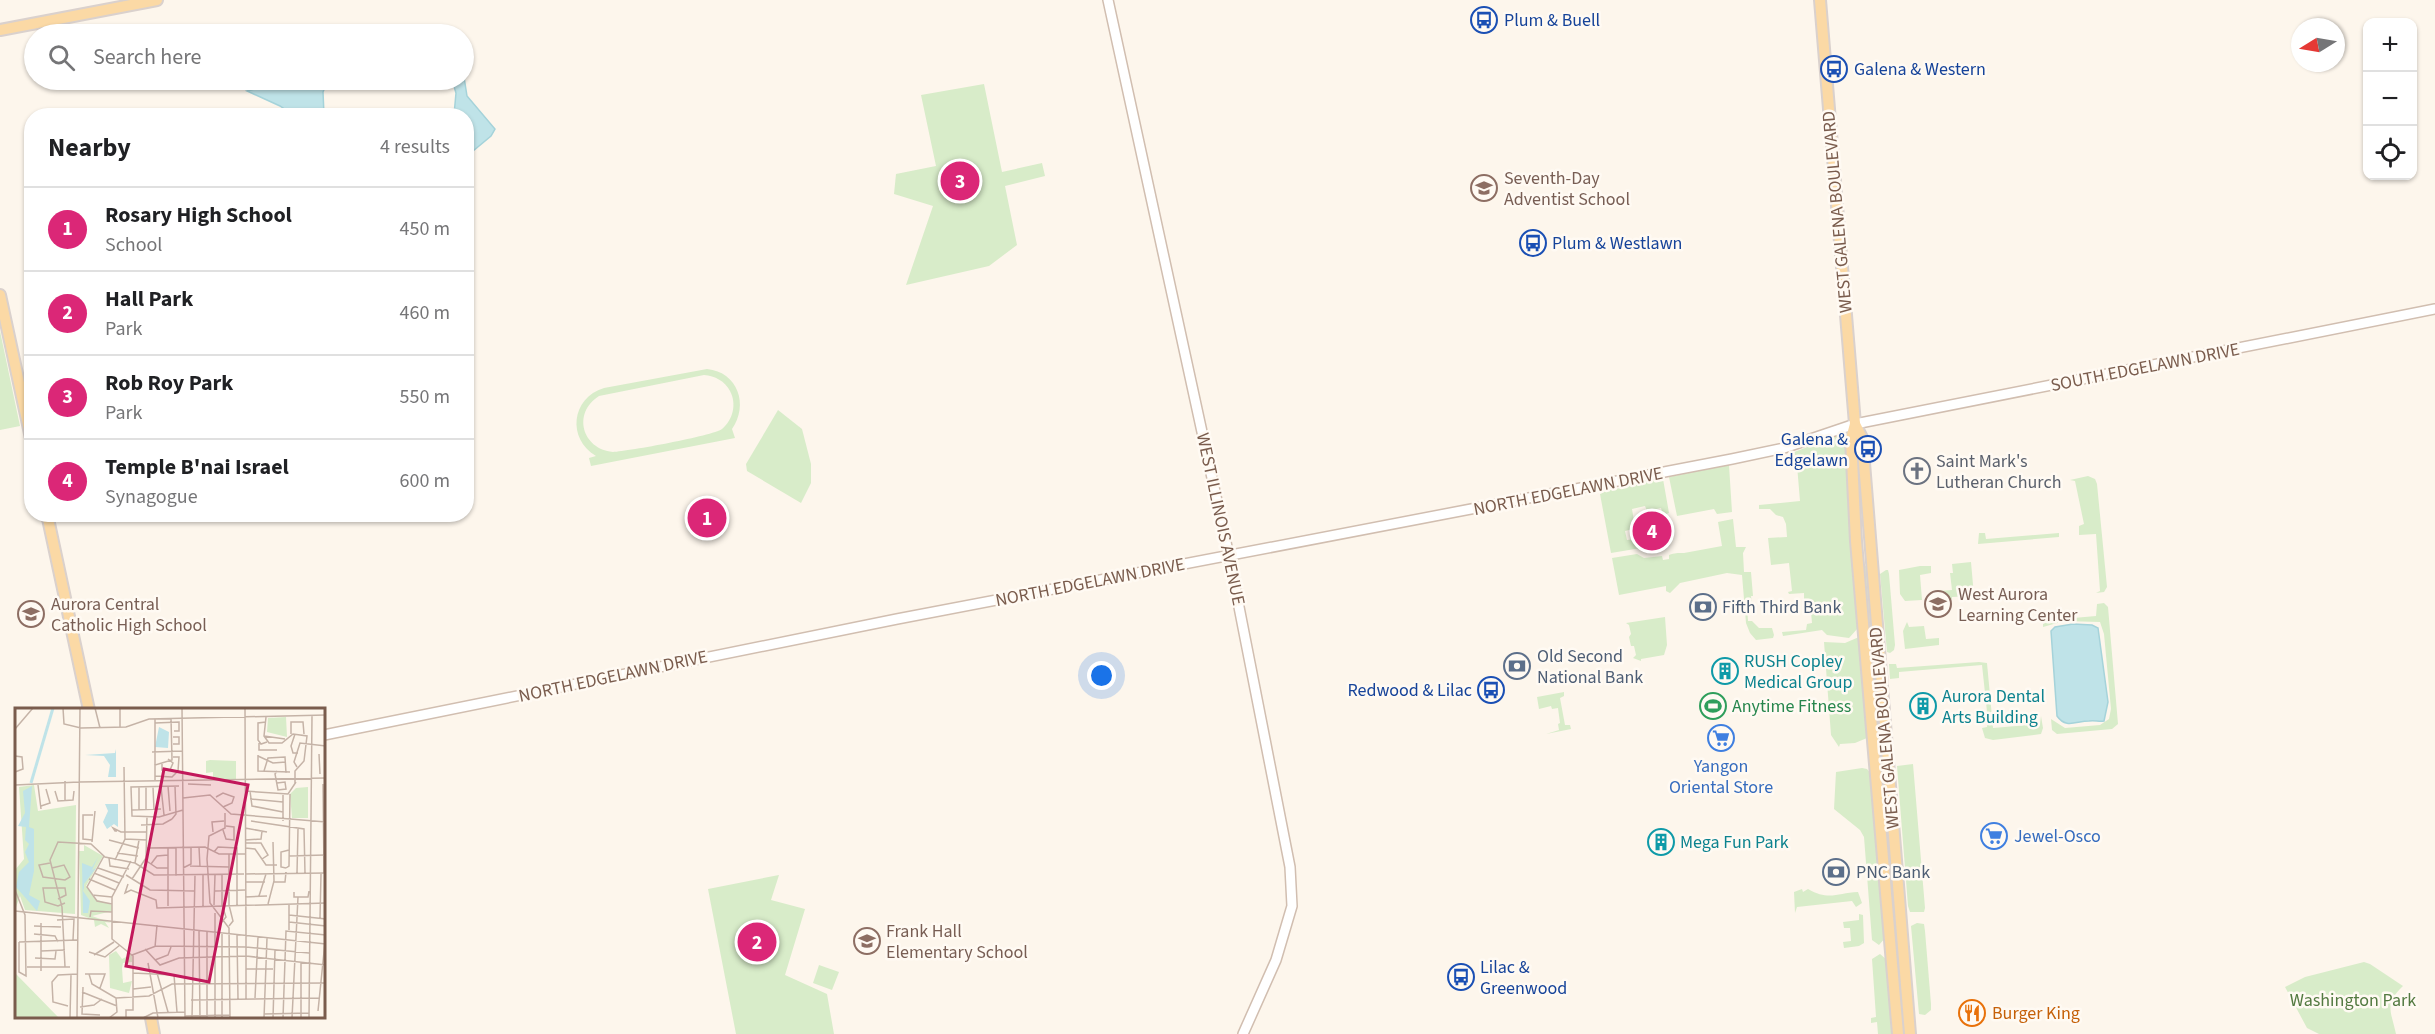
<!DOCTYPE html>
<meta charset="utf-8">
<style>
:root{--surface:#fff;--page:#f2f2f2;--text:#202124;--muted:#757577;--line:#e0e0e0;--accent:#db2777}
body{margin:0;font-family:"Source Sans 3",sans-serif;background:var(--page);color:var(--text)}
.controls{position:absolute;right:18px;top:18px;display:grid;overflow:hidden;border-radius:12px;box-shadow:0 2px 4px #0004}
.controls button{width:54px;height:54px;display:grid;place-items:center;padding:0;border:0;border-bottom:2px solid var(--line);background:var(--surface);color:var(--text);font:30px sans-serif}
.compass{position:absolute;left:2291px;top:18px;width:54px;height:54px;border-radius:50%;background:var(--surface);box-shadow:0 2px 4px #0004;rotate:259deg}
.you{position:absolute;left:1102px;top:676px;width:21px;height:21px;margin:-15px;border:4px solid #fff;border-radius:50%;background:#1a73e8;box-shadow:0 0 0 9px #1a73e833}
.badge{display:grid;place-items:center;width:39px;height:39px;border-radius:50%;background:var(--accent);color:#fff;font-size:20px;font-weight:700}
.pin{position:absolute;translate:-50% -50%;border:3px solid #fff;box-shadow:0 2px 6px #0006}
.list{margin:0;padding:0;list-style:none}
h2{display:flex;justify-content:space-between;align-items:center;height:78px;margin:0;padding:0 24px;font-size:26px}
h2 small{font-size:20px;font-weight:400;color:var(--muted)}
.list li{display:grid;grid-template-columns:39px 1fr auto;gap:18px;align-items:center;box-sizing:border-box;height:84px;padding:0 24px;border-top:2px solid var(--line)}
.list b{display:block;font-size:22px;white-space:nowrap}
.list p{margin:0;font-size:20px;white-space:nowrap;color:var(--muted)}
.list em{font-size:20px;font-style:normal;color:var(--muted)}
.icon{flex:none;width:33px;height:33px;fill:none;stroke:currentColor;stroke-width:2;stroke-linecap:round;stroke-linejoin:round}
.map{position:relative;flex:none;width:2435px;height:1034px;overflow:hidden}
.search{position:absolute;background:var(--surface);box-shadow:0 2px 4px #0004;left:24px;top:24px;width:450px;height:66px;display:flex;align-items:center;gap:15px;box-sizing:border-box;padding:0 21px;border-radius:33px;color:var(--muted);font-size:22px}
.panel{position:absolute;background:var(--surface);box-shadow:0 2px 4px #0004;left:24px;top:108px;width:450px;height:414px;border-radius:24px}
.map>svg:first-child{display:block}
</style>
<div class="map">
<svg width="2435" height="1034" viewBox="0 0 2435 1034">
<rect width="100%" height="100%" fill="#fdf6ec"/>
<!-- green -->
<g fill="#d8ecc9" fill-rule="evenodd">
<path d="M984 84 1002 172 1042 163 1045 176 1005 186 1017 245 989 266 906 285 933 206 894 194 896 174 936 166 921 95Z"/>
<path d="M0 331 20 426 0 430Z"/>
<path d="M707 369C738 372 749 405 732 429L735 438 591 466 589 458 596 456C567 439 571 398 604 388ZM704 375C715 376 725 381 730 391 737 404 733 420 722 429 712 436 629 451 613 452 582 449 572 413 599 396Z"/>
<path d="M778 410 802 429 811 464V483L801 503 747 471 746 464Z"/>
<path d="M1839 435 1846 437 1858 628 1849 638 1827 635 1822 630 1783 636 1782 632 1806 630 1807 624 1812 623 1810 600H1804V593L1789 594 1788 592 1792 591 1789 563 1771 565 1768 538 1787 537 1786 524 1783 517 1776 515 1770 509H1759V505L1800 501 1797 465 1791 463 1789 454Z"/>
<path d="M1729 465 1732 512 1717 514 1714 509 1677 516 1669 477Z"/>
<path d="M2088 476 2095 479 2097 484 2107 587 2104 592 2096 593 2100 591 2096 534 2079 535V526L2084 524 2075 481 2070 480Z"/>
<path d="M1663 479 1669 513 1663 515 1661 508 1647 511 1645 506 1632 509 1636 533H1634L1633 529 1625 531 1627 540 1635 539 1637 535 1641 548 1611 553 1600 494 1606 491Z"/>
<path d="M1733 519 1736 547H1746L1743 553 1744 572H1751L1753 596H1751L1752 605 1747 606 1748 621H1752L1759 628H1772L1774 635 1773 638 1756 640 1750 633 1746 623 1742 575 1727 573 1680 583 1670 593 1666 591V586L1619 595 1612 558 1637 554 1644 558 1662 556 1663 560 1669 559V555C1675 553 1677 553 1684 553L1722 546 1718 522Z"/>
<path d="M1979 533H1985L1986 539 2059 533V537L1978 544Z"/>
<path d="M1861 562 1867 567 1877 688H1875L1869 651Z"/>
<path d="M1971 562 1974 596 1952 597V599L1941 600 1940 591 1952 590 1950 573H1953L1952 564Z"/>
<path d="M1920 566H1931V573L1920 575 1922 600 1905 601 1900 594 1899 570Z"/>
<path d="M1886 570H1888L1889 574 1895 645 1894 650 1890 653 1887 652 1880 574Z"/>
<path d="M2104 603 2108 607 2118 724 2112 729 2057 734 2052 730 2051 719 2065 728 2100 725 2109 719 2111 709 2104 634 2100 622 2064 621 2043 627V624L2051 620 2096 616 2097 604Z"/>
<path d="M1665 617 1667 645 1664 655 1641 659V661L1633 658 1636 655 1634 646H1631L1629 637 1631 634 1629 625 1626 623Z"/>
<path d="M1907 622 1909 627 1924 626 1926 639 1939 638V645L1905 649 1903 631Z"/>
<path d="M1859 637 1868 735 1867 738 1855 743 1840 744 1839 747 1831 735 1824 642 1845 643Z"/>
<path d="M1979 662 1987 663 1993 728 2040 724 2041 716 2043 728 2041 734 1993 740 1985 738 1982 728 1987 727 1988 721 1982 665 1899 672V678L1890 679 1889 664H1896L1897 668Z"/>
<path d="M1564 692V696L1560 698 1565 725H1570L1571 729 1546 734 1559 730 1558 724 1560 723 1558 708 1552 709 1551 706 1539 709 1537 697Z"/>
<path d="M1913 764 1925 908 1924 912H1910L1908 906 1897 766Z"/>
<path d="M1862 768 1867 769 1871 774 1885 938 1879 945 1872 940 1864 837 1860 830 1834 809 1836 772Z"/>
<path d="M779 875 771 900 805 909 785 975 827 994 834 1034H736L708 889Z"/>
<path d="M1802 889 1803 892 1808 889C1829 901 1837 893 1858 892L1862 903 1856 907 1852 901 1797 907 1795 913 1794 892Z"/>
<path d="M1859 914 1863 915 1864 943 1859 946 1844 948 1843 942 1851 941 1850 928H1844L1843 922 1859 920Z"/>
<path d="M1917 923 1924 924 1925 931 1931 1004V1010L1925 1015 1919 1014 1911 926Z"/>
<path d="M1880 954 1887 960 1894 1034H1878L1877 1022 1871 1023V1018L1876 1017 1872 959Z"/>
<path d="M2364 962 2370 964 2403 986C2384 1004 2391 1011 2396 1034H2319L2307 1028 2285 987 2305 977Z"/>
<path d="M819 965 839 972 832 990 813 983Z"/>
</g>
<!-- water -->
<g fill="#bfe3e8" stroke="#a5d3da" stroke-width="1.5">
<path d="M464 77 467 96 495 129 491 136 467 156 466 116 454 115 456 93 452 80H464Z"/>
<path d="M289 80H328L323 92 324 115H293L280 106 247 91Z"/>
<path d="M2073 624 2092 625 2098 628 2108 702 2104 721C2099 722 2095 720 2089 721 2076 721 2066 729 2057 716L2051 631 2055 627Z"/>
</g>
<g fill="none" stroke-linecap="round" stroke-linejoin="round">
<defs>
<g id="minor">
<path d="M1108 0 1229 556 1290 867 1292 906 1276 960 1243 1034"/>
<path d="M324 735 897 619 1732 459 1784 448 1855 424 2435 309"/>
</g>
<g id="major">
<path d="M1820 0 1855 424 1851 439 1856 541 1898 1034"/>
<path d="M0 30 157 0"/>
<path d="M0 295 32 443"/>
<path d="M1855 424 1862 438 1910 1034"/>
<path d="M47 514 89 710"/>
<path d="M151 1018 154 1034"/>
</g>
</defs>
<!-- minor casing -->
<use href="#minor" stroke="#d1beb0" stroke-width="12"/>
<!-- major casing -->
<use href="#major" stroke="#dad1cd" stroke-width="14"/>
<!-- minor -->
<use href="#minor" stroke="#fff" stroke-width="9"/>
<!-- major -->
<use href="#major" stroke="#fbd9a5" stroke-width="10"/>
</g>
<!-- icons -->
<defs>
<symbol id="bus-ring" viewBox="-11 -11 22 22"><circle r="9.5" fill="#fffaf3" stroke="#1a4fb4" stroke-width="1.5"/><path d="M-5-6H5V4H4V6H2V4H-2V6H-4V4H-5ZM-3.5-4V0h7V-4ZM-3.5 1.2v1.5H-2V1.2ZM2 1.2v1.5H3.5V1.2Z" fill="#1a4fb4"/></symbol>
<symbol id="school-ring" viewBox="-11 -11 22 22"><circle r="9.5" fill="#fffaf3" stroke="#8d6e63" stroke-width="1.5"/><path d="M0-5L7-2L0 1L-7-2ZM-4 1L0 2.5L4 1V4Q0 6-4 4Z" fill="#8d6e63"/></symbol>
<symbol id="church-ring" viewBox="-11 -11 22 22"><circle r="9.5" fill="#fffaf3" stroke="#6b7280" stroke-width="1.5"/><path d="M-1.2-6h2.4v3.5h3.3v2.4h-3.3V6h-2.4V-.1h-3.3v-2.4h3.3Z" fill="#6b7280"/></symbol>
<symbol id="bank-ring" viewBox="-11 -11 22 22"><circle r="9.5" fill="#fffaf3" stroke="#5c6f8a" stroke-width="1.5"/><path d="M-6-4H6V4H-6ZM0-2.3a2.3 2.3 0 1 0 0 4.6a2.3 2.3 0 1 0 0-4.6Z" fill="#5c6f8a"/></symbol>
<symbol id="building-ring" viewBox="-11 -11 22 22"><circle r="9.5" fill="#fffaf3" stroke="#0f9aa8" stroke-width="1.5"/><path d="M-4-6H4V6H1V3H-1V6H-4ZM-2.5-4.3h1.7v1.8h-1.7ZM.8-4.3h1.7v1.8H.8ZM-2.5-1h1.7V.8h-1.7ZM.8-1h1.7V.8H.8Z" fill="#0f9aa8"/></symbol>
<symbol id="stadium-ring" viewBox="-11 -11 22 22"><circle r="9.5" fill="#fffaf3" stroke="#2e9e5b" stroke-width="1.5"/><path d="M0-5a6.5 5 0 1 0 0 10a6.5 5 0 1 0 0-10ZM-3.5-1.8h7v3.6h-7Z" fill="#2e9e5b"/></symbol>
<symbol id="supermarket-ring" viewBox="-11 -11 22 22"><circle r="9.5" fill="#fffaf3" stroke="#3f7fe0" stroke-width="1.5"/><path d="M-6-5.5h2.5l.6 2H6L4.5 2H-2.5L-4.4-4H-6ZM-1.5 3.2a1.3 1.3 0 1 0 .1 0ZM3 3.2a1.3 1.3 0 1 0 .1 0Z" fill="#3f7fe0"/></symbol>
<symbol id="restaurant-ring" viewBox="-11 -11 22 22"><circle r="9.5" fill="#fffaf3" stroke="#e8710a" stroke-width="1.5"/><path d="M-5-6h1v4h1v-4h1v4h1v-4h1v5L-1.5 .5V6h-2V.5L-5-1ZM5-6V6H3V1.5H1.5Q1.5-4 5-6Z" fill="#e8710a"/></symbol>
</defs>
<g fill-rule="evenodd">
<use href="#bus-ring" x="1469" y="5" width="30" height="30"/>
<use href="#bus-ring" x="1819" y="54" width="30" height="30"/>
<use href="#school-ring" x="1469" y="173" width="30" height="30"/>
<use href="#bus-ring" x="1518" y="228" width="30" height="30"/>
<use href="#bus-ring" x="1853" y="434" width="30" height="30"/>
<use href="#church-ring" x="1902" y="456" width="30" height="30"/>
<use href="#school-ring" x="1923" y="589" width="30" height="30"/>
<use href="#bank-ring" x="1688" y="592" width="30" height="30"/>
<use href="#school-ring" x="16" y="599" width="30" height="30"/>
<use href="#bank-ring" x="1502" y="651" width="30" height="30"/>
<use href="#building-ring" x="1710" y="656" width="30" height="30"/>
<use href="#bus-ring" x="1476" y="675" width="30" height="30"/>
<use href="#stadium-ring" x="1698" y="691" width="30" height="30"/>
<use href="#building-ring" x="1908" y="691" width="30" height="30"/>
<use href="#supermarket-ring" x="1706" y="723" width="30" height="30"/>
<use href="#supermarket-ring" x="1979" y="821" width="30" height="30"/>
<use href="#building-ring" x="1646" y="827" width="30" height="30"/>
<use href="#bank-ring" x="1821" y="857" width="30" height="30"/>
<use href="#school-ring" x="852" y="926" width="30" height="30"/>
<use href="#bus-ring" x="1446" y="962" width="30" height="30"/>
<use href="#restaurant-ring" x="1957" y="998" width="30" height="30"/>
</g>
<g text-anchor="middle" stroke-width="5" stroke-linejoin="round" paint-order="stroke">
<!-- transit labels -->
<g font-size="18" fill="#164399" stroke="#fffaf3" text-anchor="start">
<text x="1504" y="26">Plum &amp; Buell</text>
<text x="1854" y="75">Galena &amp; Western</text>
<text x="1552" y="249">Plum &amp; Westlawn</text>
<text x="1848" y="445" text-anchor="end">Galena &amp;<tspan x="1848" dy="21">Edgelawn</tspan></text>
<text x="1472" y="696" text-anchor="end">Redwood &amp; Lilac</text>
<text x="1480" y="973">Lilac &amp;<tspan x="1480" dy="21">Greenwood</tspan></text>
</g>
<!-- education labels -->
<g font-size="18" fill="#785e54" stroke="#fffaf3" text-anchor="start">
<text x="1504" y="184">Seventh-Day<tspan x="1504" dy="21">Adventist School</tspan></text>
<text x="1958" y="600">West Aurora<tspan x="1958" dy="21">Learning Center</tspan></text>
<text x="51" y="610">Aurora Central<tspan x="51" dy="21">Catholic High School</tspan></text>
<text x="886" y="937">Frank Hall<tspan x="886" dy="21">Elementary School</tspan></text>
</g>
<!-- street labels -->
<g font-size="18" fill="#7a5c4d" stroke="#fffaf3">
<text transform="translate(1837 212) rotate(-95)" y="6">WEST GALENA BOULEVARD</text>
<text transform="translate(2145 367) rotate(-11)" y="6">SOUTH EDGELAWN DRIVE</text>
<text transform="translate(1568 491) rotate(-11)" y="6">NORTH EDGELAWN DRIVE</text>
<text transform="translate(1221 519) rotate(78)" y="6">WEST ILLINOIS AVENUE</text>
<text transform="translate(1090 582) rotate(-11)" y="6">NORTH EDGELAWN DRIVE</text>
<text transform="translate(613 676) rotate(-12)" y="6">NORTH EDGELAWN DRIVE</text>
<text transform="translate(1884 728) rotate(-95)" y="6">WEST GALENA BOULEVARD</text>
</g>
<!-- worship labels -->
<g font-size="18" fill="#5b616d" stroke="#fffaf3" text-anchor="start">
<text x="1936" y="467">Saint Mark's<tspan x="1936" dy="21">Lutheran Church</tspan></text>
</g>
<!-- service labels -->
<g font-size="18" fill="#4e5e75" stroke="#fffaf3" text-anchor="start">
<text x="1722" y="613">Fifth Third Bank</text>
<text x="1537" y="662">Old Second<tspan x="1537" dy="21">National Bank</tspan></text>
<text x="1856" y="878">PNC Bank</text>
</g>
<!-- culture labels -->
<g font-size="18" fill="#0d838f" stroke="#fffaf3" text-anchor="start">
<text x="1744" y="667">RUSH Copley<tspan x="1744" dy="21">Medical Group</tspan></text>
<text x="1942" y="702">Aurora Dental<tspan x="1942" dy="21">Arts Building</tspan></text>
<text x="1680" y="848">Mega Fun Park</text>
</g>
<!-- leisure labels -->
<g font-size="18" fill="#27864d" stroke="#fffaf3" text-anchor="start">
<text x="1732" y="712">Anytime Fitness</text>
</g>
<!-- shop labels -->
<g font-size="18" fill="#366cbe" stroke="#fffaf3">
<text x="1721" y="772">Yangon<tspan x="1721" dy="21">Oriental Store</tspan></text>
<text x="2014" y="842" text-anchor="start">Jewel-Osco</text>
</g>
<!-- park labels -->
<g font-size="18" fill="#537a41" stroke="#fffaf3">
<text x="2353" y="1006">Washington Park</text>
</g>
<!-- food labels -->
<g font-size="18" fill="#c56008" stroke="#fffaf3" text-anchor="start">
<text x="1992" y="1019">Burger King</text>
</g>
</g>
<!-- overview -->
<g transform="translate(15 708)">
<rect width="310" height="310" fill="#fdf6ec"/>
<path d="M271 9 272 29 252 24 253 10ZM195 52 221 53V71L198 72V64L191 65V53ZM19 77 23 103 61 97 60 206 10 202 5 188 0 202V162L9 151 4 79ZM293 79V110H277L275 86 281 80ZM69 137 88 148 71 178 80 191 97 197V203L77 208 97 215 90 214 94 220 86 216 80 219 79 212 66 207 64 143H69ZM101 243 107 251 117 246V254L108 255 107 260 108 275 117 273 114 285 95 280 94 247ZM0 265 2 267 44 310H0Z" fill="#d8ecc9"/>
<path d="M144 19 154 24 153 40 140 39ZM101 41V69H93L95 57 89 48 70 47 100 45ZM17 78 14 119 19 121V163L14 187 25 193 22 203 1 179 4 164 14 154 10 144 14 136 10 132 11 119 3 118 10 105 8 83ZM90 96H103V119L99 116 92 121 88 114 93 103ZM83 149 77 162 81 160 69 176V180L68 183 75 193 73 205H68L67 155 77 159Z" fill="#bfe3e8"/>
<path fill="none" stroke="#bfe3e8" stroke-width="3" d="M16 75 38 0"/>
<path fill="none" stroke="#c5b3a7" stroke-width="1.5" d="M48 0 49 16 66 20 111 19 134 11 311 7M80 0 85 20M167 0 170 310M230 0 231 227M251 9 249 28 254 35H267L278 26 292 28 289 53 280 63V76M140 11V57M251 14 243 15V32L246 36 252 34M140 15 164 14V23H159M105 20V0M0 21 18 0M276 26V14H288L289 26M280 26 276 38 278 45H283M249 28 270 31M244 35V42H262M158 36H164V29H158M137 44 168 43M304 46 305 66M243 47V63L275 64M0 48 7 49 8 61 0 64M243 48 258 55 271 54M147 56V62H155L158 55 153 51M282 59 279 54 285 35 311 38M249 63 253 50 270 49 271 65M140 68 157 69 163 63 164 49H158M140 72V57L157 52 156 10M50 73V93M64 74 311 70M262 75 270 74 271 81 263 82 260 66 262 63M173 76 196 77M308 76 309 165M0 77 64 74M23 77 26 101M131 78V102M153 78 155 103M164 78 116 79 117 108 144 109 168 102M124 79V102M138 79 139 102M146 79 149 107M40 83 43 93 58 92 59 83M230 83 273 86 281 74M235 83 237 98 268 104M201 89 208 85 219 89 217 95 208 99M168 90 195 87 216 106 311 114M235 91 268 94M26 98 35 95 31 81M117 102 146 101M210 105V120L194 128 192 151 195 195 214 220 215 310M157 111 161 106 160 78M236 113 289 121 290 165M268 113V87M126 117 148 116 157 111M230 120 252 124M208 122 211 131 219 132V119L211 118M102 123H100L98 120 106 124H132M198 124 197 114 209 113M110 131 132 132M77 132 68 131V107H78M94 132 124 140M230 132 246 131 247 123M77 134 80 103M231 135H246L253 147 247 151M184 139 185 159M132 140 190 139 204 146H230M161 140V168M230 140 240 141 251 157H262M199 144 203 139 222 140V197M102 145 123 148M89 148 72 179 82 193 97 196M274 148 310 147M94 150 95 158 114 161M100 152 110 131 109 59M130 152 142 160H153M35 155 24 157 28 169 50 172 55 169 49 157 37 160M120 155 124 132M136 156 142 148 153 147M175 158 214 159M83 160 109 169M168 160 176 156V140M271 160 274 158 275 86M271 160 266 159V144L274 142M79 165 104 175M282 165 283 121M230 166 311 165M111 167 135 182 180 183M74 171 100 182M117 171 131 150 132 109M230 174H250M258 174H270L271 164M113 176 110 185 116 182 141 192 142 200 311 195M0 182 10 207 11 268 4 264V234M200 183 230 182M279 184V189H293L294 183M77 187 97 189M244 188 251 166M230 189 252 188M43 191 51 187 50 180H28L30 194 43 198 50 195M253 196 259 173 258 134M274 196V222M199 197 200 167M153 198V140M188 198V167M0 203 311 236M274 207 311 211M75 209 76 203 97 204M305 210 306 166M42 212 59 211 58 232M274 214 311 218M26 215V263M205 216 211 209 207 197V167M19 218 46 219M214 218 218 213 214 197V146M184 223 185 310M192 224V310M207 225V310M19 226 40 228 43 234M222 227 223 291M231 228V291M4 234 62 232M140 239 142 217M130 241 145 257 164 250 231 248 311 257M26 243 50 242M74 244 90 249 105 237M79 247 99 234M117 247 141 238 231 239 294 245M20 250 40 251 41 243M140 252 153 247 156 239M133 255 143 310M12 259H55M50 259 47 199 35 152 43 134 76 136 90 149 120 155 139 167 229 166M231 261H258M118 265 159 267 162 304M142 265 153 304M70 266H90L85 280M74 266 77 276 101 290 102 304 94 310M68 279 67 306 85 307M118 281 136 279M67 284 102 298M101 290 134 288 157 276 311 275M240 290 243 229M176 292 304 290M53 298 38 294 37 274 43 267 63 266M65 299 79 297 87 291M303 303 310 234M249 306 294 305M170 308 215 307M55 310 56 267M62 310 65 0M111 310V302H118V248L97 231V189L116 153M128 310 138 305 170 304M177 310 180 167M200 310V205M249 310 252 230M258 310 260 242M268 310 271 223 311 227M277 310 283 189M286 310V254M294 310 297 8"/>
<path fill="#c2185b" fill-opacity="0.15" stroke="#c2185b" stroke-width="3" d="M149 61 233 77 194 274 111 258Z"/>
<rect width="310" height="310" fill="none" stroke="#7a5c4d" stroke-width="3"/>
</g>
</svg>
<div class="controls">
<button>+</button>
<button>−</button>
<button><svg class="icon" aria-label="locate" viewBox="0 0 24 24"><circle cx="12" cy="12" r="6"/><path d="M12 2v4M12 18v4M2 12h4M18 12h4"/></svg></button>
</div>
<svg class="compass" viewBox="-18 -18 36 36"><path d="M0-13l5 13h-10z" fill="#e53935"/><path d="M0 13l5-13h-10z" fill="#757577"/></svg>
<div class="you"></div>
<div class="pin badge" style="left:707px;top:518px">1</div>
<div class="pin badge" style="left:757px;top:942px">2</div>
<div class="pin badge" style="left:960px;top:181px">3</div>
<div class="pin badge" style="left:1652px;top:531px">4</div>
<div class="search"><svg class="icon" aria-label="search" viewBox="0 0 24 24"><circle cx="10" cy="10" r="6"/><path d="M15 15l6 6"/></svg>Search here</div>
<section class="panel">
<h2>Nearby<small>4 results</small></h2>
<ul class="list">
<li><span class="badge">1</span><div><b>Rosary High School</b><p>School</p></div><em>450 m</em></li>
<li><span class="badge">2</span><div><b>Hall Park</b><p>Park</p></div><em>460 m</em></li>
<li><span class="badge">3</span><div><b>Rob Roy Park</b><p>Park</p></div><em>550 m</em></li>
<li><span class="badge">4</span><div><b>Temple B'nai Israel</b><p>Synagogue</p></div><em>600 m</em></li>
</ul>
</section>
</div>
